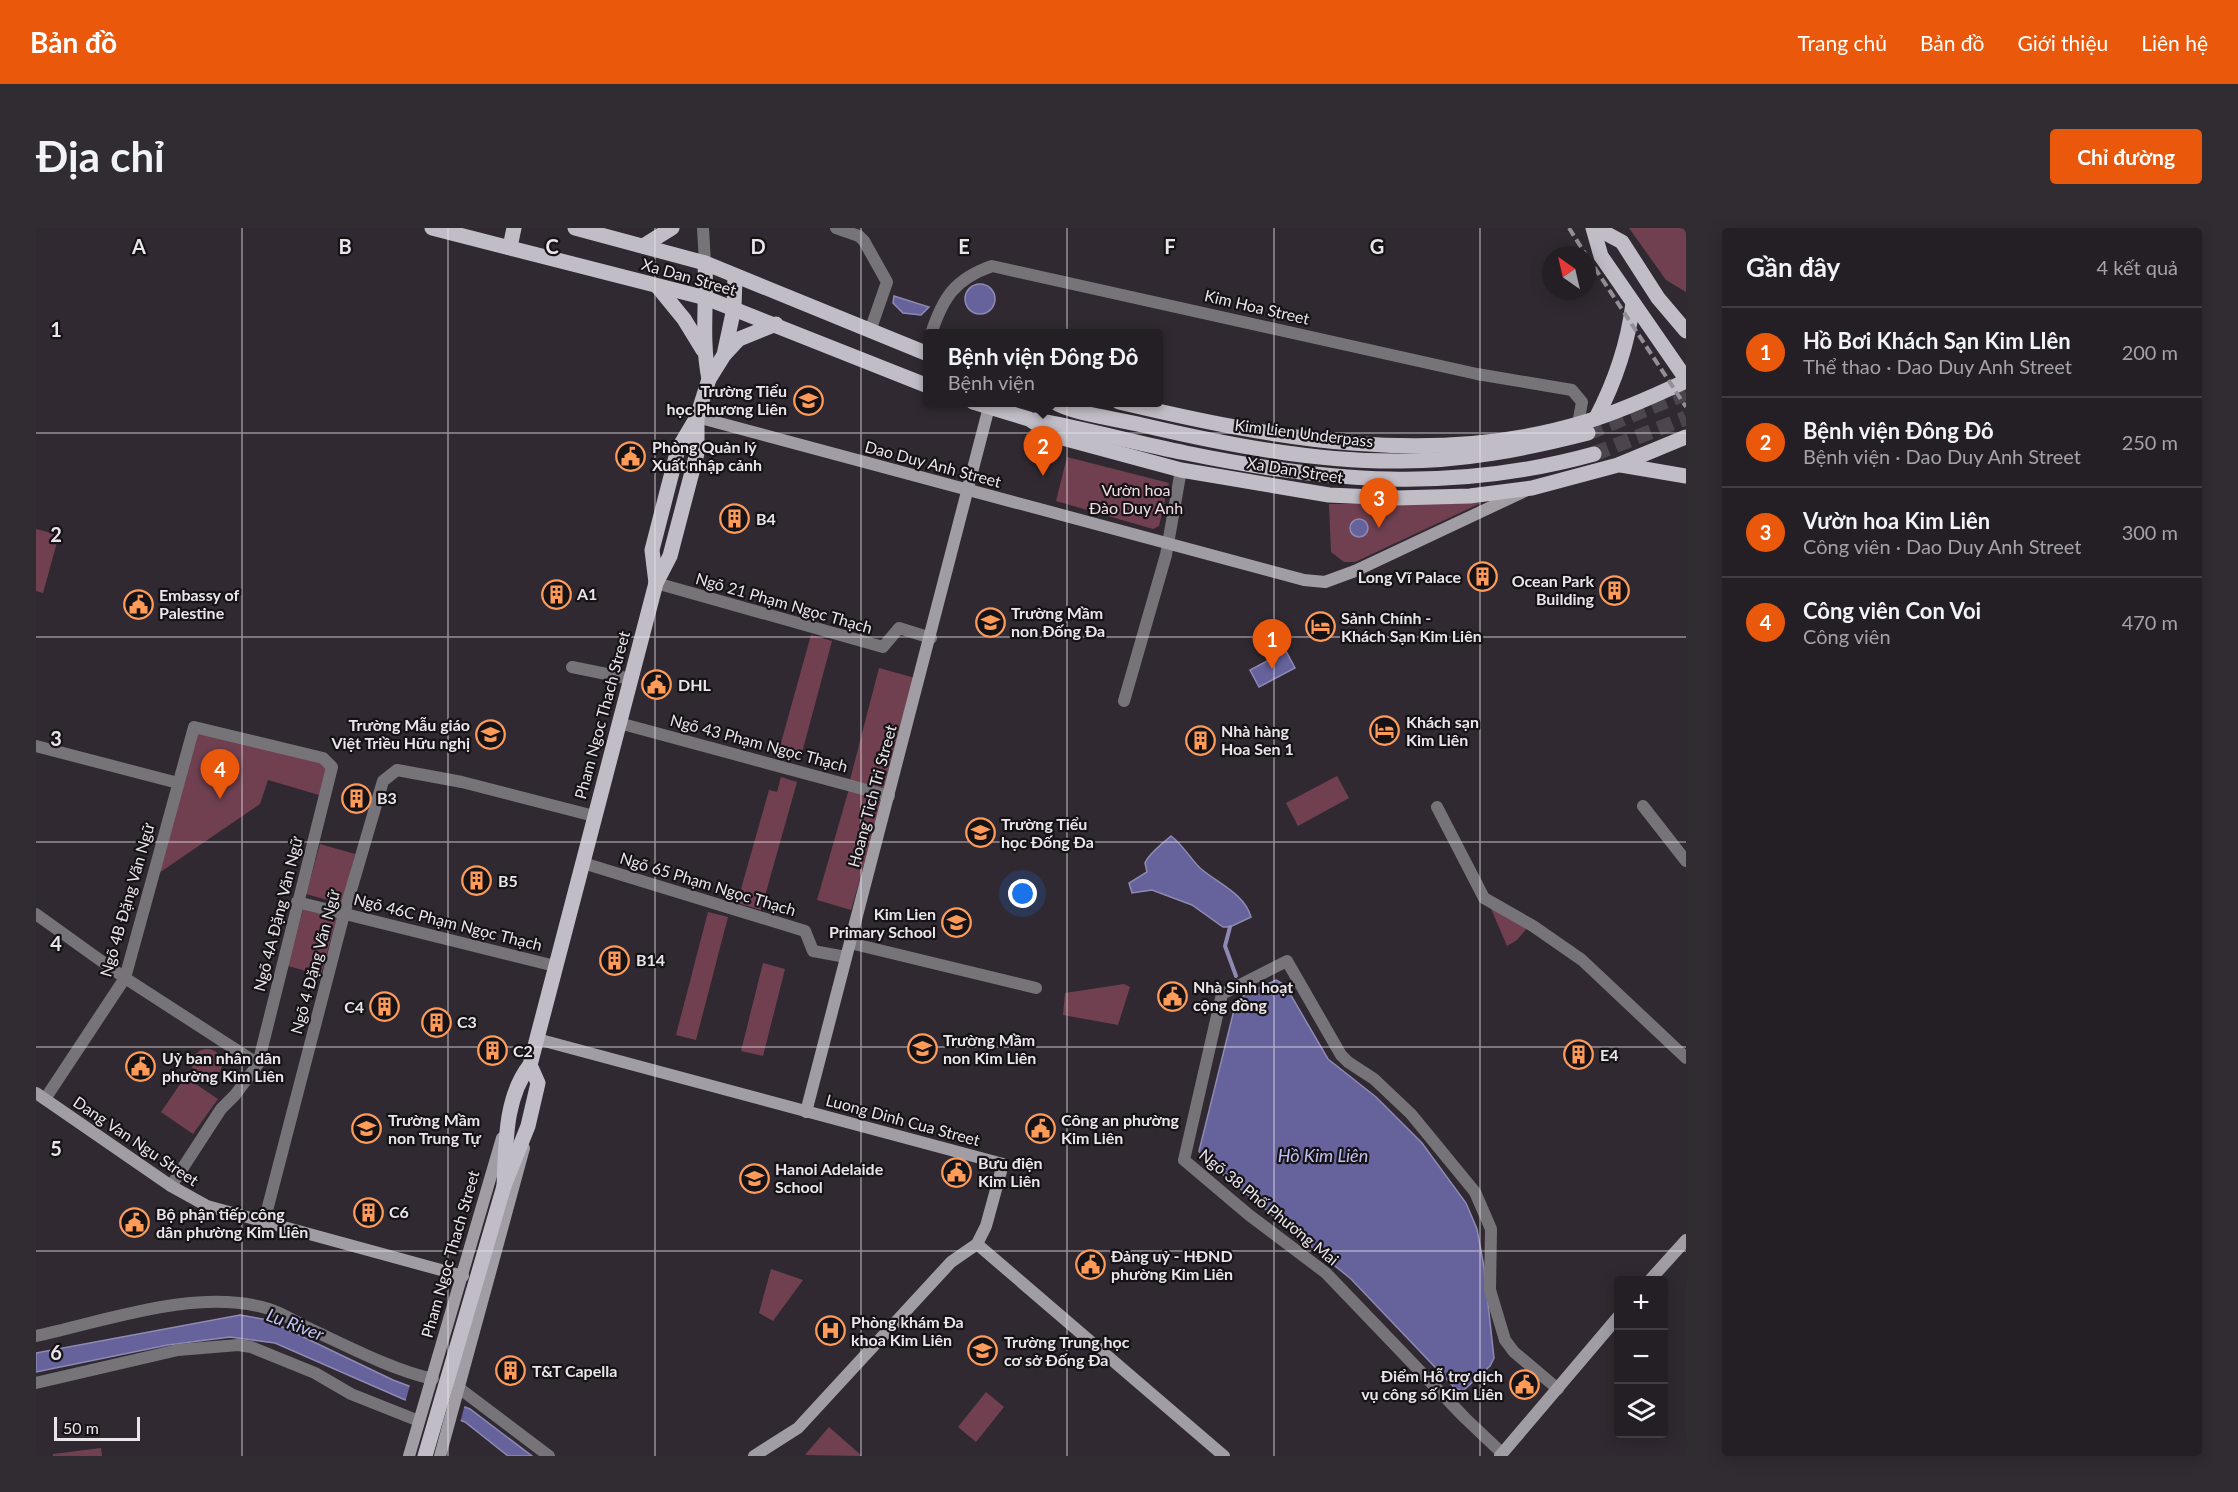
<!DOCTYPE html>
<html lang="vi">
<meta charset="utf-8">
<style>
:root{--surface:#241f25;--page:#302c32;--text:#f1f3f6;--muted:#a3a2a7;--line:#413d42;--accent:#ea580c}
body{margin:0;font-family:Lato,sans-serif;background:var(--page);color:var(--text)}
.controls{position:absolute;right:18px;bottom:18px;display:grid;overflow:hidden;border-radius:6px;box-shadow:0 3px 15px #0003}
.controls button{width:54px;height:54px;display:grid;place-items:center;padding:0;border:0;border-bottom:2px solid var(--line);background:var(--surface);color:var(--text);font:30px sans-serif}
.compass{position:absolute;left:1506px;top:18px;width:54px;height:54px;border-radius:50%;background:var(--surface);box-shadow:0 3px 15px #0003;rotate:326deg}
.scale{position:absolute;left:18px;bottom:15px;width:86px;box-sizing:border-box;padding-left:6px;border:3px solid #eae5ea;border-top:0;font-size:16px;line-height:21px;white-space:nowrap;color:#eae5ea;-webkit-text-stroke:4px #161316;paint-order:stroke}
.you{position:absolute;left:987px;top:666px;width:21px;height:21px;margin:-15px;border:4px solid #fff;border-radius:50%;background:#1a73e8;box-shadow:0 0 0 9px #1a73e833}
.badge{display:grid;place-items:center;width:39px;height:39px;border-radius:50%;background:var(--accent);color:#fff;font-size:20px;font-weight:700}
.pin{position:absolute;translate:-50% -50px;filter:drop-shadow(0 2px 3px #0008)}
.pin::after{content:'';position:absolute;top:32px;width:21px;height:18px;background:inherit;clip-path:polygon(0 0,100% 0,50% 100%)}
.popup{position:absolute;left:887px;top:101px;width:240px;height:78px;box-sizing:border-box;display:grid;place-content:center;border-radius:6px;background:var(--surface);filter:drop-shadow(0 2px 4px #0005);font-size:20px;white-space:nowrap;color:var(--muted)}
.popup b{font-size:22px;color:var(--text)}
.popup::after{content:'';position:absolute;left:50%;top:100%;margin-left:-12px;border:12px solid transparent;border-top-color:var(--surface)}
.list{margin:0;padding:0;list-style:none}
h2{display:flex;justify-content:space-between;align-items:center;height:78px;margin:0;padding:0 24px;font-size:26px}
h2 small{font-size:20px;font-weight:400;color:var(--muted)}
.list li{display:grid;grid-template-columns:39px 1fr auto;gap:18px;align-items:center;box-sizing:border-box;height:90px;padding:0 24px;border-top:2px solid var(--line)}
.list b{display:block;font-size:22px;white-space:nowrap}
.list p{margin:0;font-size:20px;white-space:nowrap;color:var(--muted)}
.list em{font-size:20px;font-style:normal;color:var(--muted)}
.icon{flex:none;width:33px;height:33px;fill:none;stroke:currentColor;stroke-width:2;stroke-linecap:round;stroke-linejoin:round}
.map{position:relative;flex:none;width:1650px;height:1228px;overflow:hidden;border-radius:6px}
header{display:flex;align-items:center;gap:36px;box-sizing:border-box;height:84px;padding:0 30px;background:var(--accent);color:#fff}
header strong{font-size:28px}
nav{display:flex;gap:33px;margin-inline-start:auto;font-size:21px}
.intro{display:flex;align-items:center;justify-content:space-between;box-sizing:border-box;height:144px;padding:0 36px}
h1{margin:0;font-size:42px}
.button{padding:15px 27px;border-radius:6px;background:var(--accent);color:#fff;font-size:21px;font-weight:700}
main{display:flex;gap:36px;padding:0 36px}
aside{flex:1;background:var(--surface);border-radius:6px;box-shadow:0 3px 15px #0003}
.map>svg:first-child{display:block}
</style>
<header>
<strong>Bản đồ</strong>
<nav><a>Trang chủ</a><a>Bản đồ</a><a>Giới thiệu</a><a>Liên hệ</a></nav>
</header>
<div class="intro"><h1>Địa chỉ</h1><a class="button">Chỉ đường</a></div>
<main>
<div class="map">
<svg width="1650" height="1228" viewBox="0 0 1650 1228">
<rect width="100%" height="100%" fill="#302931"/>
<!-- green -->
<g fill="#704051">
<path d="M1593 0H1650V64L1630 52Z"/>
<path d="M1031 229 1133 255 1123 298 1117 301 1020 273Z"/>
<path d="M1445 275 1319 334H1308L1295 324 1293 276Z"/>
<path d="M0 301 23 307 7 365 0 363Z"/>
<path d="M775 407 796 413 765 528 743 522Z"/>
<path d="M843 440 879 450 850 561 814 552Z"/>
<path d="M161 504 285 534 290 540 283 567 232 552 224 576 123 645Z"/>
<path d="M1301 548 1313 570 1262 598 1250 575Z"/>
<path d="M745 549 761 554 725 682 701 675 733 562 741 564Z"/>
<path d="M813 561 847 571 815 682 781 672Z"/>
<path d="M284 616 319 626 306 676 270 666Z"/>
<path d="M1453 676 1492 699 1481 712 1471 718Z"/>
<path d="M267 681 301 690 285 747 252 738Z"/>
<path d="M672 684 692 689 660 812 640 807Z"/>
<path d="M727 735 749 741 727 828 705 823Z"/>
<path d="M1088 756 1094 759 1082 797 1027 787 1029 765Z"/>
<circle cx="171" cy="836" r="15"/>
<path d="M149 849 182 871 157 906 125 884Z"/>
<path d="M735 1041 767 1052 737 1093 723 1085Z"/>
<path d="M950 1164 968 1179 940 1214 922 1199Z"/>
<path d="M793 1199 826 1228 769 1227Z"/>
<path d="M65 1220 66 1228H17V1226Z"/>
</g>
<!-- water -->
<g fill="#66639c" stroke="#8e8ab3" stroke-width="1.5">
<circle cx="944" cy="71" r="15"/>
<path d="M858 68 893 79 885 87 867 85 857 75Z"/>
<circle cx="1323" cy="300" r="9"/>
<path d="M1250 423 1259 440 1223 459 1214 442Z"/>
<path d="M1135 608C1147 617 1154 630 1164 640 1181 655 1208 665 1215 689L1194 699H1187L1156 677 1116 662 1096 665 1093 655 1111 644 1109 635C1113 625 1126 616 1135 608Z"/>
<path d="M1240 752 1249 757 1292 831 1340 869 1386 915 1430 975 1441 1001 1448 1039 1458 1130 1454 1138 1427 1163 1419 1160 1315 1051 1169 932 1163 923 1199 778 1208 767Z"/>
<path d="M204 1087 232 1092 357 1152 434 1181 496 1228H472L429 1194 367 1171 239 1115 194 1109 132 1117 0 1144V1125Z"/>
</g>
<!-- pier -->
<path fill="#302931" d="M374 1157 429 1176 424 1195 369 1175Z"/>
<g fill="none" stroke-linecap="round" stroke-linejoin="round">
<!-- stream -->
<path stroke="#8e8ab3" stroke-width="4" d="M1194 699 1189 718 1200 748"/>
<!-- primary-tunnel -->
<g stroke="#4c454d" stroke-width="15" stroke-dasharray="15 8" stroke-linecap="butt">
<path d="M1552 205 1650 165"/>
<path d="M1558 226 1650 190"/>
</g>
<!-- street -->
<g stroke="#767479" stroke-width="12">
<path d="M667 0 669 35"/>
<path d="M800 0 823 8 828 13 851 54 834 103"/>
<path d="M895 106C907 69 919 51 956 38L1441 146 1536 162 1546 174 1542 196"/>
<path d="M620 355 847 419 863 400 895 410"/>
<path d="M536 439 595 451"/>
<path d="M1088 473 1130 327 1145 242"/>
<path d="M583 495 853 568"/>
<path d="M0 518 142 555"/>
<path d="M1607 578 1650 633"/>
<path d="M1401 579 1448 670 1497 698 1546 732 1650 830"/>
<path d="M547 635 769 703 777 723 810 729"/>
<path d="M261 674 519 738"/>
<path d="M0 686 89 750 222 836"/>
<path d="M814 715 1000 760"/>
<path d="M9 871 89 750 158 499 287 530 296 539 294 547 222 836 199 867 185 881 135 958"/>
<path d="M228 994 308 686 347 553 361 542 426 554 558 588"/>
<path d="M0 1108C70 1093 162 1059 233 1081 246 1085 258 1093 270 1099 309 1117 356 1142 397 1151"/>
<path d="M0 1155 142 1122 202 1117 215 1119 279 1145 315 1166 383 1193"/>
<path d="M423 1160 513 1228"/>
<path d="M1466 1225 1429 1190 1290 1045 1213 987 1148 932 1186 766 1251 733 1305 827 1312 834 1338 851 1375 886 1439 964 1455 1001 1454 1062 1469 1112 1478 1124 1522 1161"/>
</g>
<!-- secondary -->
<g stroke="#a09da5" stroke-width="12">
<path d="M661 189 1268 352 1289 354 1319 343 1489 263"/>
<path d="M501 811 967 936 950 998 941 1016 915 1034 762 1200 718 1228"/>
<path d="M0 865 135 958 171 978 427 1048"/>
<path d="M770 884 953 179"/>
<path d="M941 1016 1188 1228"/>
<path d="M1614 1052 1650 1012"/>
<path d="M373 1228 466 910"/>
<path d="M404 1228 488 920"/>
<path d="M1464 1228 1582 1089"/>
</g>
<!-- primary -->
<g stroke="#c1bdc7" stroke-width="15">
<path d="M396 0 670 70 892 158"/>
<path d="M539 0 669 35 892 126"/>
<path d="M1557 0 1565 28 1650 151"/>
<path d="M1560 0 1586 14 1622 70 1650 103"/>
<path d="M607 18 636 0"/>
<path d="M474 19 478 0"/>
<path d="M669 35C671 75 665 112 673 151"/>
<path d="M621 58 648 91 667 122"/>
<path d="M689 126 703 111 740 96"/>
<path d="M937 174 993 191 1019 208 1145 242 1293 267 1360 270 1434 268 1496 260 1582 237 1650 209"/>
<path d="M1018 174C1037 186 1083 191 1106 197 1187 216 1275 233 1358 233 1424 234 1489 221 1552 205"/>
<path d="M1083 174C1235 210 1396 241 1549 194 1583 184 1618 168 1650 153"/>
<path d="M1560 190C1579 154 1592 115 1597 75"/>
<path d="M999 192C1050 201 1099 215 1150 225 1291 254 1417 265 1558 226"/>
<path d="M1585 237 1650 248"/>
<path d="M620 355 616 322 642 221 661 189 673 151 688 127 698 80 699 48"/>
<path d="M468 958C470 918 468 870 494 837L620 355 634 328 661 225V189"/>
<path d="M389 1228 468 958 492 898 502 855 494 837"/>
</g>
<!-- rail -->
<g stroke="#948e95" stroke-width="4" stroke-dasharray="9 4.5" stroke-linecap="butt">
<path d="M1533 0 1550 27"/>
<path d="M1551 28 1650 179"/>
</g>
</g>
<!-- grid -->
<path fill="none" stroke="#eae5ea" stroke-width="1.5" stroke-opacity="0.55" d="M206 0V1228M412 0V1228M619 0V1228M825 0V1228M1031 0V1228M1238 0V1228M1444 0V1228M0 205H1650M0 409H1650M0 614H1650M0 819H1650M0 1023H1650"/>
<!-- icons -->
<defs>
<symbol id="school-ring" viewBox="-11 -11 22 22"><circle r="9.5" fill="#161316" stroke="#ff9b59" stroke-width="1.5"/><path d="M0-5L7-2L0 1L-7-2ZM-4 1L0 2.5L4 1V4Q0 6-4 4Z" fill="#ff9b59"/></symbol>
<symbol id="civic-ring" viewBox="-11 -11 22 22"><circle r="9.5" fill="#161316" stroke="#ff9b59" stroke-width="1.5"/><path d="M-.6-6.5H3V-4.5H.6V-3L4-1V1h2V6H-6V1h2V-1L-.6-3ZM-1.2 2.5V6h2.4V2.5Z" fill="#ff9b59"/></symbol>
<symbol id="building-ring" viewBox="-11 -11 22 22"><circle r="9.5" fill="#161316" stroke="#ff9b59" stroke-width="1.5"/><path d="M-4-6H4V6H1V3H-1V6H-4ZM-2.5-4.3h1.7v1.8h-1.7ZM.8-4.3h1.7v1.8H.8ZM-2.5-1h1.7V.8h-1.7ZM.8-1h1.7V.8H.8Z" fill="#ff9b59"/></symbol>
<symbol id="hotel-ring" viewBox="-11 -11 22 22"><circle r="9.5" fill="#161316" stroke="#ff9b59" stroke-width="1.5"/><path d="M-6-4.5h1.5V1H6V5H4.5V3h-9V5H-6ZM-4 0a1.8 1.8 0 1 1 3.6 0ZM.5 0V-2.5h3Q6-2.5 6 0Z" fill="#ff9b59"/></symbol>
<symbol id="hospital-ring" viewBox="-11 -11 22 22"><circle r="9.5" fill="#161316" stroke="#ff9b59" stroke-width="1.5"/><path d="M-5-5h3v3.5h4V-5h3V5h-3V1.5h-4V5h-3Z" fill="#ff9b59"/></symbol>
</defs>
<g fill-rule="evenodd">
<use href="#school-ring" x="756" y="156" width="33" height="33"/>
<use href="#civic-ring" x="578" y="212" width="33" height="33"/>
<use href="#building-ring" x="682" y="274" width="33" height="33"/>
<use href="#building-ring" x="1430" y="332" width="33" height="33"/>
<use href="#building-ring" x="1562" y="346" width="33" height="33"/>
<use href="#building-ring" x="504" y="350" width="33" height="33"/>
<use href="#civic-ring" x="86" y="360" width="33" height="33"/>
<use href="#school-ring" x="938" y="378" width="33" height="33"/>
<use href="#hotel-ring" x="1268" y="382" width="33" height="33"/>
<use href="#civic-ring" x="604" y="440" width="33" height="33"/>
<use href="#hotel-ring" x="1332" y="486" width="33" height="33"/>
<use href="#school-ring" x="438" y="490" width="33" height="33"/>
<use href="#building-ring" x="1148" y="496" width="33" height="33"/>
<use href="#building-ring" x="304" y="554" width="33" height="33"/>
<use href="#school-ring" x="928" y="588" width="33" height="33"/>
<use href="#building-ring" x="424" y="636" width="33" height="33"/>
<use href="#school-ring" x="904" y="678" width="33" height="33"/>
<use href="#building-ring" x="562" y="716" width="33" height="33"/>
<use href="#civic-ring" x="1120" y="752" width="33" height="33"/>
<use href="#building-ring" x="332" y="762" width="33" height="33"/>
<use href="#building-ring" x="384" y="778" width="33" height="33"/>
<use href="#school-ring" x="870" y="804" width="33" height="33"/>
<use href="#building-ring" x="440" y="806" width="33" height="33"/>
<use href="#building-ring" x="1526" y="810" width="33" height="33"/>
<use href="#civic-ring" x="88" y="822" width="33" height="33"/>
<use href="#school-ring" x="314" y="884" width="33" height="33"/>
<use href="#civic-ring" x="988" y="884" width="33" height="33"/>
<use href="#civic-ring" x="904" y="928" width="33" height="33"/>
<use href="#school-ring" x="702" y="934" width="33" height="33"/>
<use href="#building-ring" x="316" y="968" width="33" height="33"/>
<use href="#civic-ring" x="82" y="978" width="33" height="33"/>
<use href="#civic-ring" x="1038" y="1020" width="33" height="33"/>
<use href="#hospital-ring" x="778" y="1086" width="33" height="33"/>
<use href="#school-ring" x="930" y="1106" width="33" height="33"/>
<use href="#building-ring" x="458" y="1126" width="33" height="33"/>
<use href="#civic-ring" x="1472" y="1140" width="33" height="33"/>
</g>
<g text-anchor="middle" stroke-width="4.5" stroke-linejoin="round" paint-order="stroke">
<!-- street labels -->
<g font-size="16" fill="#eae5ea" stroke="#161316">
<text transform="translate(653 49) rotate(16)" y="6">Xa Dan Street</text>
<text transform="translate(1221 79) rotate(13)" y="6">Kim Hoa Street</text>
<text transform="translate(1268 205) rotate(7)" y="6">Kim Lien Underpass</text>
<text transform="translate(897 236) rotate(15)" y="6">Dao Duy Anh Street</text>
<text transform="translate(1259 242) rotate(9)" y="6">Xa Dan Street</text>
<text transform="translate(748 375) rotate(16)" y="6">Ngõ 21 Phạm Ngọc Thạch</text>
<text transform="translate(566 487) rotate(-75)" y="6">Pham Ngoc Thach Street</text>
<text transform="translate(723 515) rotate(15)" y="6">Ngõ 43 Phạm Ngọc Thạch</text>
<text transform="translate(836 568) rotate(-75)" y="6">Hoang Tich Tri Street</text>
<text transform="translate(672 656) rotate(17)" y="6">Ngõ 65 Phạm Ngọc Thạch</text>
<text transform="translate(91 672) rotate(-74)" y="6">Ngõ 4B Đặng Văn Ngữ</text>
<text transform="translate(242 686) rotate(-76)" y="6">Ngõ 4A Đặng Văn Ngữ</text>
<text transform="translate(412 694) rotate(14)" y="6">Ngõ 46C Phạm Ngọc Thạch</text>
<text transform="translate(279 734) rotate(-75)" y="6">Ngõ 4 Đặng Văn Ngữ</text>
<text transform="translate(867 892) rotate(15)" y="6">Luong Dinh Cua Street</text>
<text transform="translate(100 913) rotate(34)" y="6">Dang Van Ngu Street</text>
<text transform="translate(1233 979) rotate(39)" y="6">Ngõ 38 Phố Phương Mai</text>
<text transform="translate(414 1026) rotate(-74)" y="6">Pham Ngoc Thach Street</text>
</g>
<!-- poi labels -->
<g font-size="16" font-weight="bold" fill="#eae5ea" stroke="#161316" text-anchor="start">
<text x="751" y="169" text-anchor="end">Trường Tiểu<tspan x="751" dy="18">học Phương Liên</tspan></text>
<text x="616" y="225">Phòng Quản lý<tspan x="616" dy="18">Xuất nhập cảnh</tspan></text>
<text x="720" y="297">B4</text>
<text x="1425" y="355" text-anchor="end">Long Vĩ Palace</text>
<text x="1558" y="359" text-anchor="end">Ocean Park<tspan x="1558" dy="18">Building</tspan></text>
<text x="541" y="372">A1</text>
<text x="123" y="373">Embassy of<tspan x="123" dy="18">Palestine</tspan></text>
<text x="975" y="391">Trường Mầm<tspan x="975" dy="18">non Đống Đa</tspan></text>
<text x="1305" y="396">Sảnh Chính -<tspan x="1305" dy="18">Khách Sạn Kim Liên</tspan></text>
<text x="642" y="463">DHL</text>
<text x="1370" y="500">Khách sạn<tspan x="1370" dy="18">Kim Liên</tspan></text>
<text x="434" y="503" text-anchor="end">Trường Mẫu giáo<tspan x="434" dy="18">Việt Triều Hữu nghị</tspan></text>
<text x="1185" y="509">Nhà hàng<tspan x="1185" dy="18">Hoa Sen 1</tspan></text>
<text x="341" y="576">B3</text>
<text x="965" y="602">Trường Tiểu<tspan x="965" dy="18">học Đống Đa</tspan></text>
<text x="462" y="659">B5</text>
<text x="900" y="692" text-anchor="end">Kim Lien<tspan x="900" dy="18">Primary School</tspan></text>
<text x="600" y="738">B14</text>
<text x="1157" y="765">Nhà Sinh hoạt<tspan x="1157" dy="18">cộng đồng</tspan></text>
<text x="328" y="785" text-anchor="end">C4</text>
<text x="421" y="800">C3</text>
<text x="907" y="818">Trường Mầm<tspan x="907" dy="18">non Kim Liên</tspan></text>
<text x="477" y="829">C2</text>
<text x="1564" y="833">E4</text>
<text x="126" y="836">Uỷ ban nhân dân<tspan x="126" dy="18">phường Kim Liên</tspan></text>
<text x="352" y="898">Trường Mầm<tspan x="352" dy="18">non Trung Tự</tspan></text>
<text x="1025" y="898">Công an phường<tspan x="1025" dy="18">Kim Liên</tspan></text>
<text x="942" y="941">Bưu điện<tspan x="942" dy="18">Kim Liên</tspan></text>
<text x="739" y="947">Hanoi Adelaide<tspan x="739" dy="18">School</tspan></text>
<text x="353" y="990">C6</text>
<text x="120" y="992">Bộ phận tiếp công<tspan x="120" dy="18">dân phường Kim Liên</tspan></text>
<text x="1075" y="1034">Đảng uỷ - HĐND<tspan x="1075" dy="18">phường Kim Liên</tspan></text>
<text x="815" y="1100">Phòng khám Đa<tspan x="815" dy="18">khoa Kim Liên</tspan></text>
<text x="968" y="1120">Trường Trung học<tspan x="968" dy="18">cơ sở Đống Đa</tspan></text>
<text x="496" y="1149">T&amp;T Capella</text>
<text x="1467" y="1154" text-anchor="end">Điểm Hỗ trợ dịch<tspan x="1467" dy="18">vụ công số Kim Liên</tspan></text>
</g>
<!-- park labels -->
<g font-size="16" fill="#f2dde3" stroke="#161316">
<text x="1100" y="268">Vườn hoa<tspan x="1100" dy="18">Đào Duy Anh</tspan></text>
</g>
<!-- water labels -->
<g font-size="18" font-style="italic" fill="#c2c1f4" stroke="#161316">
<text x="1287" y="934">Hồ Kim Liên</text>
<text transform="translate(259 1097) rotate(21)" y="6">Lu River</text>
</g>
</g>
<g font-size="20" text-anchor="middle" font-weight="bold" fill="#eae5ea" stroke="#161316" stroke-width="4.5" stroke-linejoin="round" paint-order="stroke">
<text x="103" y="26">A</text>
<text x="309" y="26">B</text>
<text x="516" y="26">C</text>
<text x="722" y="26">D</text>
<text x="928" y="26">E</text>
<text x="1134" y="26">F</text>
<text x="1341" y="26">G</text>
<text x="20" y="109">1</text>
<text x="20" y="314">2</text>
<text x="20" y="518">3</text>
<text x="20" y="723">4</text>
<text x="20" y="928">5</text>
<text x="20" y="1132">6</text>
</g>
</svg>
<div class="controls">
<button>+</button>
<button>−</button>
<button><svg class="icon" aria-label="layers" viewBox="0 0 24 24"><path d="M12 4l9 5-9 5-9-5zM3 14l9 5 9-5"/></svg></button>
</div>
<svg class="compass" viewBox="-18 -18 36 36"><path d="M0-13l5 13h-10z" fill="#e53935"/><path d="M0 13l5-13h-10z" fill="#a3a2a7"/></svg>
<div class="scale">50 m</div>
<div class="you"></div>
<div class="pin badge" style="left:1236px;top:441px">1</div>
<div class="pin badge" style="left:1007px;top:248px">2</div>
<div class="popup"><b>Bệnh viện Đông Đô</b>Bệnh viện</div>
<div class="pin badge" style="left:1343px;top:300px">3</div>
<div class="pin badge" style="left:184px;top:571px">4</div>
</div>
<aside>
<h2>Gần đây<small>4 kết quả</small></h2>
<ul class="list">
<li><span class="badge">1</span><div><b>Hồ Bơi Khách Sạn Kim LIên</b><p>Thể thao · Dao Duy Anh Street</p></div><em>200 m</em></li>
<li><span class="badge">2</span><div><b>Bệnh viện Đông Đô</b><p>Bệnh viện · Dao Duy Anh Street</p></div><em>250 m</em></li>
<li><span class="badge">3</span><div><b>Vườn hoa Kim Liên</b><p>Công viên · Dao Duy Anh Street</p></div><em>300 m</em></li>
<li><span class="badge">4</span><div><b>Công viên Con Voi</b><p>Công viên</p></div><em>470 m</em></li>
</ul>
</aside>
</main>
